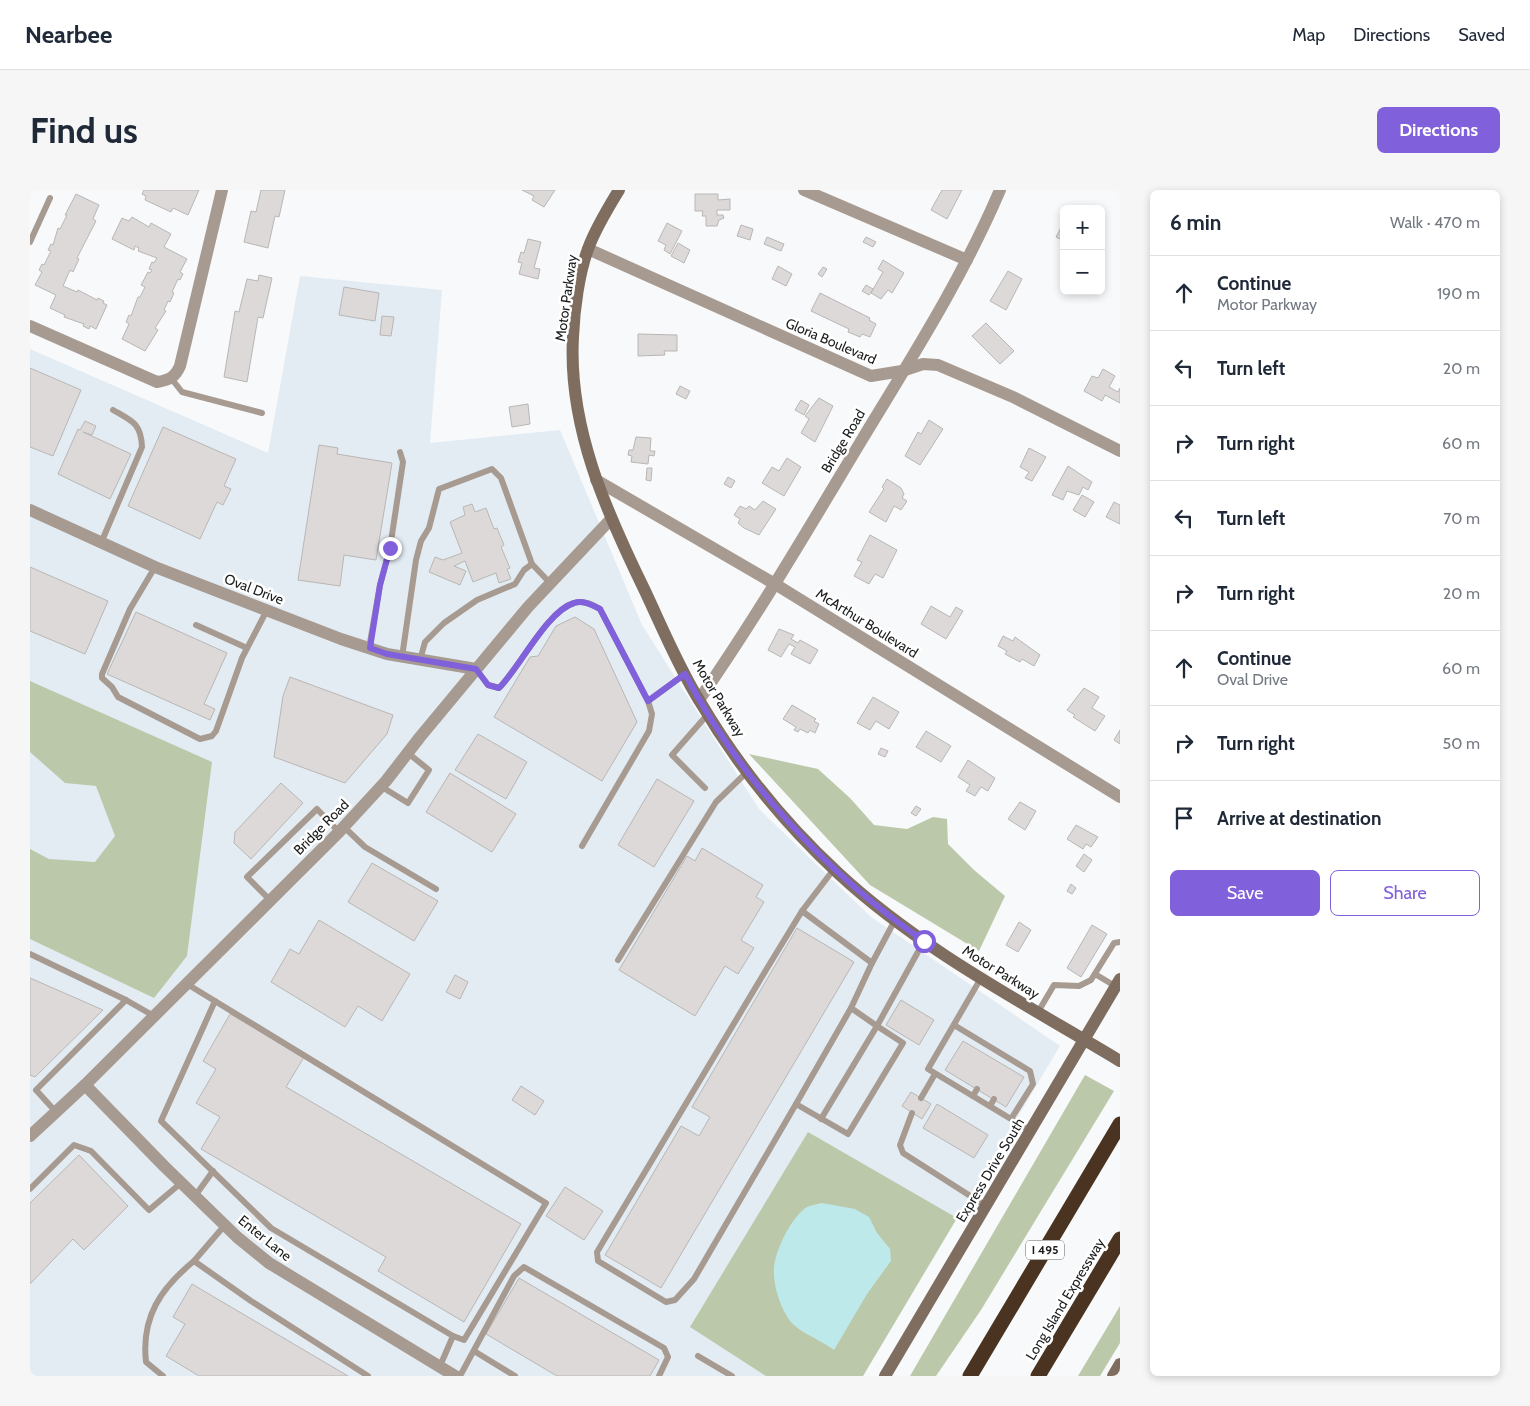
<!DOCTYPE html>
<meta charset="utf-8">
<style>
:root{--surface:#fff;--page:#f6f6f7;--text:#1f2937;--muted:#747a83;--line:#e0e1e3;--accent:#8160db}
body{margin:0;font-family:Cabin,sans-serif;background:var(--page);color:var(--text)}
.controls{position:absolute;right:15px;top:15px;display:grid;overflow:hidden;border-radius:8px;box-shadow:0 2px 8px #0003}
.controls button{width:45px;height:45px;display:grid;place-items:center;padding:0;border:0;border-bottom:1px solid var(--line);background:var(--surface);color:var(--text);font:25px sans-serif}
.stop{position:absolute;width:15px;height:15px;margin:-11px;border:4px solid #8160db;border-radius:50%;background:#fff}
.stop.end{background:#8160db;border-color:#fff;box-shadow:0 1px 5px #0008}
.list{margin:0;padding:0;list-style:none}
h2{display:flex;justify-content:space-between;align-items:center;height:65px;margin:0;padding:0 20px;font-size:21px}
h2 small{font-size:16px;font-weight:400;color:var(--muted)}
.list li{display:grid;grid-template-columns:32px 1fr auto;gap:15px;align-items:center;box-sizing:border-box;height:75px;padding:0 20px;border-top:1px solid var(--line)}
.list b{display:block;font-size:19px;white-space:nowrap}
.list p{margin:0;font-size:16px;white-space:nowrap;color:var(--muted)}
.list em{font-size:16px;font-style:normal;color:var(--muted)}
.actions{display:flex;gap:10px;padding:15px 20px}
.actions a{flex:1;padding:11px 0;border:1px solid var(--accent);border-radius:8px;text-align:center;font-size:18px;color:var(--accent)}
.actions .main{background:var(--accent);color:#fff}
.icon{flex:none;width:28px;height:28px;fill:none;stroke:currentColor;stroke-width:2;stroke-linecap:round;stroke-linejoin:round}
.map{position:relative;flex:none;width:1090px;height:1186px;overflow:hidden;border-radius:8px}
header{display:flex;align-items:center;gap:30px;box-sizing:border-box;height:70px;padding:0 25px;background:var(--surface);border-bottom:1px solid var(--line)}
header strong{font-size:24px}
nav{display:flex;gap:28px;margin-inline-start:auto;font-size:18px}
.intro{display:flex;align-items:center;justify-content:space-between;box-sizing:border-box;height:120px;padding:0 30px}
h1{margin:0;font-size:35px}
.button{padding:12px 22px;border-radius:8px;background:var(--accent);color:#fff;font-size:18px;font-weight:700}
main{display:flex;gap:30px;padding:0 30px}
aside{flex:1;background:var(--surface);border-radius:8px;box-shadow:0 2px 8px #0003}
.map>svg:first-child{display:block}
</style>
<header>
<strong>Nearbee</strong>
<nav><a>Map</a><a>Directions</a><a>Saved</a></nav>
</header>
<div class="intro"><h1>Find us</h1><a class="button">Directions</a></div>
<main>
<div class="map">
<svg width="1090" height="1186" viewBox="0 0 1090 1186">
<rect width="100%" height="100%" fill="#f7f9fb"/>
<!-- built -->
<path fill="#e3ecf3" d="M270 86 412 100 400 253 530 240 612 435 729 619 841 727 1030 856 833 1186H0V159L238 263Z"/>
<!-- forest -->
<g fill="#bcc8aa">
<path d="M0 491 182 572 157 766 124 808 0 749V659L19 669 65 672 85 646 66 596 35 593 0 562Z"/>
<path d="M719 564 788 579 820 608 844 635 877 639 903 627 917 629 918 654 944 680 975 706 949 761 840 695Z"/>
<path d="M1055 885 1084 901 951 1120 906 1186H880Z"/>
<path d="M778 942 927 1028 833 1186H736L660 1137Z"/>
<path d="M1090 1116V1153L1070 1186H1048Z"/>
</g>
<!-- water -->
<path fill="#bee9ea" d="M792 1013 825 1019 839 1027 847 1043 860 1059 861 1071 837 1104 804 1160C790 1149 771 1144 760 1131 751 1119 744 1098 744 1084 742 1065 761 1027 777 1017 781 1015 788 1014 792 1013Z"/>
<!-- building -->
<g fill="#dcd9d8" stroke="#b9b7b5">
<path d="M114 0H169L158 25 143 18 141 22 115 10 116 6 112 4Z"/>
<path d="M231 0H255L249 27 245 26 238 58 214 52 221 21 226 22Z"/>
<path d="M492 0H525L514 17 502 10 504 6Z"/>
<path d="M912 0H932L917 29 901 20Z"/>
<path d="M46 4 69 15 63 29 66 31 47 68 49 69 43 82 40 80 33 96 47 102 48 100 67 110 68 108 74 111 73 113 77 115 66 139 60 136 59 139 53 136 54 134 34 127 35 125 20 118 26 105 5 95 12 82 9 80 12 74 14 75 21 61 18 60 21 54 23 55 28 38 30 39 37 25H35Z"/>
<path d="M665 4H688V10L700 9V20H687V25H693L694 28 689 30 687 36H676V26H672L673 21H665Z"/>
<path d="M102 27 119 37 121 33 141 44 134 57 157 69 150 82 153 84 150 90 148 89 142 102 144 103 140 112 138 111 134 120 136 121 125 138 128 140 115 161 92 149 99 134 96 132 99 125 101 126 108 107H110L115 97 111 95 118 82 120 83 122 80 119 79 122 72 124 73 127 68 108 61 109 58 105 56 104 60 82 49 92 28 99 31Z"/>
<path d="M1034 32V51L1026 47Z"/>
<path d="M637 33 652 41 640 64 634 60 636 55 628 51Z"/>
<path d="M711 35 723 39 720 50 707 46Z"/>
<path d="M737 47 754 54 751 61 734 54Z"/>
<path d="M836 47 846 52 843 57 833 52Z"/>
<path d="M498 49 511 52 504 78 510 79 508 89 489 84 492 73 488 72 491 62 494 63Z"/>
<path d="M648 53 660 60 654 73 641 66Z"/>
<path d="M853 70 874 83 862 103 858 100 851 109 841 103 853 82 848 79Z"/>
<path d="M748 76 762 84 756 96 742 89Z"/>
<path d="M793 77 797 79 792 87 788 84Z"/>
<path d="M978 81 992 89 976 120 960 111Z"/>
<path d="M229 85 242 88 233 128 228 127 217 192 194 187 205 121 209 122 217 89 228 91Z"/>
<path d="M836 95 843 99 839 105 832 101Z"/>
<path d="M314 97 349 103 345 131 309 125Z"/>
<path d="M790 103 840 128 839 130 846 134 840 147 832 144 830 147 818 142 819 139 781 121Z"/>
<path d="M352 126 364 127 361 146 350 145Z"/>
<path d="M956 133 984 161 970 174 942 146Z"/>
<path d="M608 144 647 145V161H634L635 165 608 166Z"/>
<path d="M0 178 51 200 23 266 0 257Z"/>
<path d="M1073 179 1085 186 1079 197 1088 202 1090 198V213L1075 205 1072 211 1054 201 1062 186 1068 188Z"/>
<path d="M650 196 660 201 656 209 646 204Z"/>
<path d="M789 208 803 216 785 252 771 243 779 229 775 226Z"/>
<path d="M771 210 779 215 774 225 765 220Z"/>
<path d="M498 214 500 234 482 237 479 217Z"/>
<path d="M899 230 913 239 890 275 875 266 888 242 891 244Z"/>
<path d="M55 231 66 236 62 245 53 242 101 264 80 309 28 284 48 239 50 240Z"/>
<path d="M133 237 206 269 194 296 201 299 193 315 187 312 170 349 98 316Z"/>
<path d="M606 247 621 248 620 261H625L624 266 619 265 618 274 601 272 602 266 598 265 599 260H603Z"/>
<path d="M289 255 308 258 307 264 362 273 346 370 314 365 310 396 268 390Z"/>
<path d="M999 258 1016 267 1002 291 995 288 999 282 990 277Z"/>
<path d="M757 268 771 277 754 306 732 293 742 277 749 281Z"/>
<path d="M1038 276 1062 292 1058 300 1053 297 1049 305 1037 301 1033 310 1022 305Z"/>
<path d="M617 278H622L621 291 616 290Z"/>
<path d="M698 287 705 291 701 298 694 294Z"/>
<path d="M857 289 871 298 874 304 872 308 877 311 871 320 864 316 856 332 839 322 854 299 852 297Z"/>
<path d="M1052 305 1064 312 1055 327 1043 320Z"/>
<path d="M733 311 746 319 729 345 714 338 708 333 710 329 704 325 710 316 716 319 719 316 725 320Z"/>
<path d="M1084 312 1090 315V334L1076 327Z"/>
<path d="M442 314 445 322 456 318 464 339 467 338 474 355 471 357 480 378 477 379 481 389 469 393 466 383 443 392 435 371 424 376 436 381 430 395 399 382 405 367 413 370 432 363 420 332 435 325 433 317Z"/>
<path d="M840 345 867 360 853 388 845 384 839 394 824 386 832 372 827 370Z"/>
<path d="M0 377 78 411 55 464 0 441Z"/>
<path d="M901 416 920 427 926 417 933 421 916 449 891 434Z"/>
<path d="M106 422 197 463 174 514 185 519 180 530 77 484Z"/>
<path d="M545 427 564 439 607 532 572 591 464 527 500 467 508 466 526 436Z"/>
<path d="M749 439 764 445 761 449 768 453 770 450 788 460 780 474 761 464 765 457 759 454 751 467 738 460Z"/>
<path d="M973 446 983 451 985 447 1010 465 1004 476 992 469 990 472 975 464 977 461 968 456Z"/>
<path d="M260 487 363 525 357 544 315 593 244 567 253 506Z"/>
<path d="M1054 498 1069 507 1062 518 1075 526 1065 541 1043 527 1045 525 1037 520Z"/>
<path d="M843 507 869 522 859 539 846 531 840 540 827 533Z"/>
<path d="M762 515 786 529 784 531 789 534 785 543 780 540 778 543 770 539 768 542 764 540 766 537 753 529Z"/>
<path d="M1090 540V554L1084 550Z"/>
<path d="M896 541 921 556 911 572 886 557Z"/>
<path d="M448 544 497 572 476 609 425 580Z"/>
<path d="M851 558 858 561 855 567 848 564Z"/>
<path d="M938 570 965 588 958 601 951 597 945 606 936 601 940 595 928 587Z"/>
<path d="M420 583 486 624 462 662 396 622Z"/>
<path d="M627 589 664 611 624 677 588 655Z"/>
<path d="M251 593 273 613 221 669 204 653 205 642Z"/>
<path d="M990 612 1006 621 995 640 978 629Z"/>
<path d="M886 616 891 619 886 626 881 623Z"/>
<path d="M1046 635 1068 647 1061 657 1056 654 1053 659 1037 649Z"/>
<path d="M672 658 733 695 726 707 734 712 711 750 724 758 708 784 695 776 665 826 589 780 657 666 665 671Z"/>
<path d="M1054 664 1062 670 1054 682 1046 676Z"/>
<path d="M342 673 408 711 384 751 318 712Z"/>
<path d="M1041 694 1046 698 1042 704 1037 701Z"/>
<path d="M289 730 380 784 352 831 328 816 315 837 241 792 260 759 269 764Z"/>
<path d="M989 732 1001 740 988 762 976 755Z"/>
<path d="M1062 735 1077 744 1051 787 1037 778Z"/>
<path d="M767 738 824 772 631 1098 575 1065 651 936 669 946 680 927 662 917Z"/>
<path d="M425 785 438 792 430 809 416 802Z"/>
<path d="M0 788 73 820 5 887 0 885Z"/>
<path d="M871 810 904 830 889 855 856 835Z"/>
<path d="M200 824 274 867 256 897 491 1034 434 1132 348 1081 356 1067 171 959 190 927 166 913 186 879 173 871Z"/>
<path d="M933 851 994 887 976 917 915 880Z"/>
<path d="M491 896 514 911 505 925 482 910Z"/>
<path d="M881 902 901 914 892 929 872 916Z"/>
<path d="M907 914 958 945 944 968 893 938Z"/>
<path d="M49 965 98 1016 54 1060 43 1049 0 1094V1013Z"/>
<path d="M535 997 573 1021 554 1050 516 1026Z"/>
<path d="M489 1088 629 1170 620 1186H527L456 1144Z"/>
<path d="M162 1094 318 1186H169L136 1166 155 1134 143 1127Z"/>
</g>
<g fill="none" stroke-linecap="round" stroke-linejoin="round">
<!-- lane -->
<g stroke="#a79a91" stroke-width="6">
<path d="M0 52 20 8"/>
<path d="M141 188 152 202 232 223"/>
<path d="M71 353 112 257C111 233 102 231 83 220"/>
<path d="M125 377 100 419 72 484V488L82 497 88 507 170 549 182 546 186 541 212 468 237 420"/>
<path d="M166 435 217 458"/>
<path d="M339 458 350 395 360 358 373 272 370 262"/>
<path d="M372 467 386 370 391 351 399 338 409 299 462 279 471 288 502 374 520 393"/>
<path d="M390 470 395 452 414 433 447 410 485 394 494 380 502 374"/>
<path d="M446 479 458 495 469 498C490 477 517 421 544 413 553 410 562 414 570 419L618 511 622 524 619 541 552 656"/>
<path d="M618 511 655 484"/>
<path d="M352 597 378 613 399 580 378 563"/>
<path d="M675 598 642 565 678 524"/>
<path d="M314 637 335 657 406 699"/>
<path d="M804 679 772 721 736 780 567 1062 568 1071 636 1112 645 1110 664 1089 766 914 818 944 873 853 847 836 894 751"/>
<path d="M240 710 217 687 287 619 309 642"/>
<path d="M772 721 842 773 821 818 847 836 791 929"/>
<path d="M0 764 96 810"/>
<path d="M588 770 686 612 718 581"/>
<path d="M842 773 865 730"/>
<path d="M1065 784 1085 796"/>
<path d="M951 788 898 879 1001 941"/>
<path d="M157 794 516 1013 434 1150 423 1146 410 1176"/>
<path d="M185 811 131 931 241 1038 423 1146"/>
<path d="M1008 822 1024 795 1049 796 1061 790 1084 753 1090 752"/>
<path d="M924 835 1000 881 1003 894 981 929"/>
<path d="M943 906 947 899"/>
<path d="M891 908 905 884"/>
<path d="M766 914 821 818"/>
<path d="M960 916 964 909"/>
<path d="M26 922 6 900 96 810 124 826"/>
<path d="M882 923 870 955 873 963 956 1016"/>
<path d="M0 999 44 955 61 961 119 1020 151 993"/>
<path d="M165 1006 183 981"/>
<path d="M195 1035 164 1071 221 1111 338 1186"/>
<path d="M444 1161 485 1186"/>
<path d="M668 1166 702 1186"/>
<path d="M133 1186 116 1172C111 1127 131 1098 164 1071"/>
<path d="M430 1186 484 1086 494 1077 634 1158 638 1167 629 1186"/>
</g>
<!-- street -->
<g stroke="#a79a91" stroke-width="12">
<path d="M774 0 937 70"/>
<path d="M558 59 841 186 872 181 893 174 908 175 983 207 1090 261"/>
<path d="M0 136 127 192C140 190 145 187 150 176L192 0"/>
<path d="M566 290 745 394 1090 607"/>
<path d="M0 320 125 377 311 449 357 464 446 479"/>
<path d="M669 510C728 425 780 336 833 248 882 167 933 87 970 0"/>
<path d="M55 895 134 976 207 1047 239 1073 425 1186"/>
<path d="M0 946 55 895 309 642 356 591 390 547 498 417 581 329"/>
</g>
<!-- secondary -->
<g stroke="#7f6e60" stroke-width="12">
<path d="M589 0C578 18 565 39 558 59 549 83 544 120 543 147 538 237 576 321 615 401 632 437 648 476 669 510 706 573 755 634 808 683 891 760 994 813 1090 871"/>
<path d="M855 1186 1090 789"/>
<path d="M1083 1186 1090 1174"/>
</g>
<!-- highway -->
<g stroke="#4a3421" stroke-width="15">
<path d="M940 1186 1090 934"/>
<path d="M1008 1186 1090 1049"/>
</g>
</g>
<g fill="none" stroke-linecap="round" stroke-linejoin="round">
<!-- route -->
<path stroke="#8160db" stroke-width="6" d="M360 358 350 395 340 458 357 464 446 479 458 495 469 498C490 477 517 421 544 413 553 410 562 415 570 419L618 511 655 484C711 590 795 683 894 751"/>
</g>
<g text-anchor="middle" stroke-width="5" stroke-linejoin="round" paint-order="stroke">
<!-- shield labels -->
<rect fill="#fff" stroke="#5f6060" stroke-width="1" x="996" y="1050.5" width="38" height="19" rx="4"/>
<g font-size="12" font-weight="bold" fill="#1b1c1c">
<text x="1015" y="1064">I 495</text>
</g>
<!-- street labels -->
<g font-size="14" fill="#1b1c1c" stroke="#fff">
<text transform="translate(536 108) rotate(-82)" y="5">Motor Parkway</text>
<text transform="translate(801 151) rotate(23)" y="5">Gloria Boulevard</text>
<text transform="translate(813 251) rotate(-59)" y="5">Bridge Road</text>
<text transform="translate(224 399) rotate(21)" y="5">Oval Drive</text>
<text transform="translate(837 433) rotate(32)" y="5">McArthur Boulevard</text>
<text transform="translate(689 508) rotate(59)" y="5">Motor Parkway</text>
<text transform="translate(291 637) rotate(-45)" y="5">Bridge Road</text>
<text transform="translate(971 782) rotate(32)" y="5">Motor Parkway</text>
<text transform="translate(960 980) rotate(-59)" y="5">Express Drive South</text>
<text transform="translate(235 1048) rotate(39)" y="5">Enter Lane</text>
<text transform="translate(1035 1109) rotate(-59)" y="5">Long Island Expressway</text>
</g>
</g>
</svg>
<div class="controls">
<button>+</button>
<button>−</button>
</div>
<div class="stop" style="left:894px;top:751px"></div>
<div class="stop end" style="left:360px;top:358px"></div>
</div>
<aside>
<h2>6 min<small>Walk · 470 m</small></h2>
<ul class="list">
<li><svg class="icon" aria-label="ahead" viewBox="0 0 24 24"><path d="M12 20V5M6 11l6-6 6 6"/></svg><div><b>Continue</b><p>Motor Parkway</p></div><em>190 m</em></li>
<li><svg class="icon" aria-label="left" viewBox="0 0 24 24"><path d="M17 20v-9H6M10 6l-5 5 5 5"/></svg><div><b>Turn left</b></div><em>20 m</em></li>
<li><svg class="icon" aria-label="right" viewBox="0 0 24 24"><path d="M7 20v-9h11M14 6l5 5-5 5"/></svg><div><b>Turn right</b></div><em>60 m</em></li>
<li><svg class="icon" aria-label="left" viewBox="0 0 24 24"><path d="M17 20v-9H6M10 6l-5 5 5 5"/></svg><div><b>Turn left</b></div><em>70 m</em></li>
<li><svg class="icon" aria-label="right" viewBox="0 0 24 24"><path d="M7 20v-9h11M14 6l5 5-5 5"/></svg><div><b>Turn right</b></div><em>20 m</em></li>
<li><svg class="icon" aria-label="ahead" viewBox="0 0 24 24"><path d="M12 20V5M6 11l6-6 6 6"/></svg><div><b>Continue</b><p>Oval Drive</p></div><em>60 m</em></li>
<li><svg class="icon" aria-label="right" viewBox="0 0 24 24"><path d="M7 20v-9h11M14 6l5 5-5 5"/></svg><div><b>Turn right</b></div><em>50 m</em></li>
<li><svg class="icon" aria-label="arrive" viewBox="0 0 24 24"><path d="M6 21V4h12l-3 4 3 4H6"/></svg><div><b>Arrive at destination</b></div></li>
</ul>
<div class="actions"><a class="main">Save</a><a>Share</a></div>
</aside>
</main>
